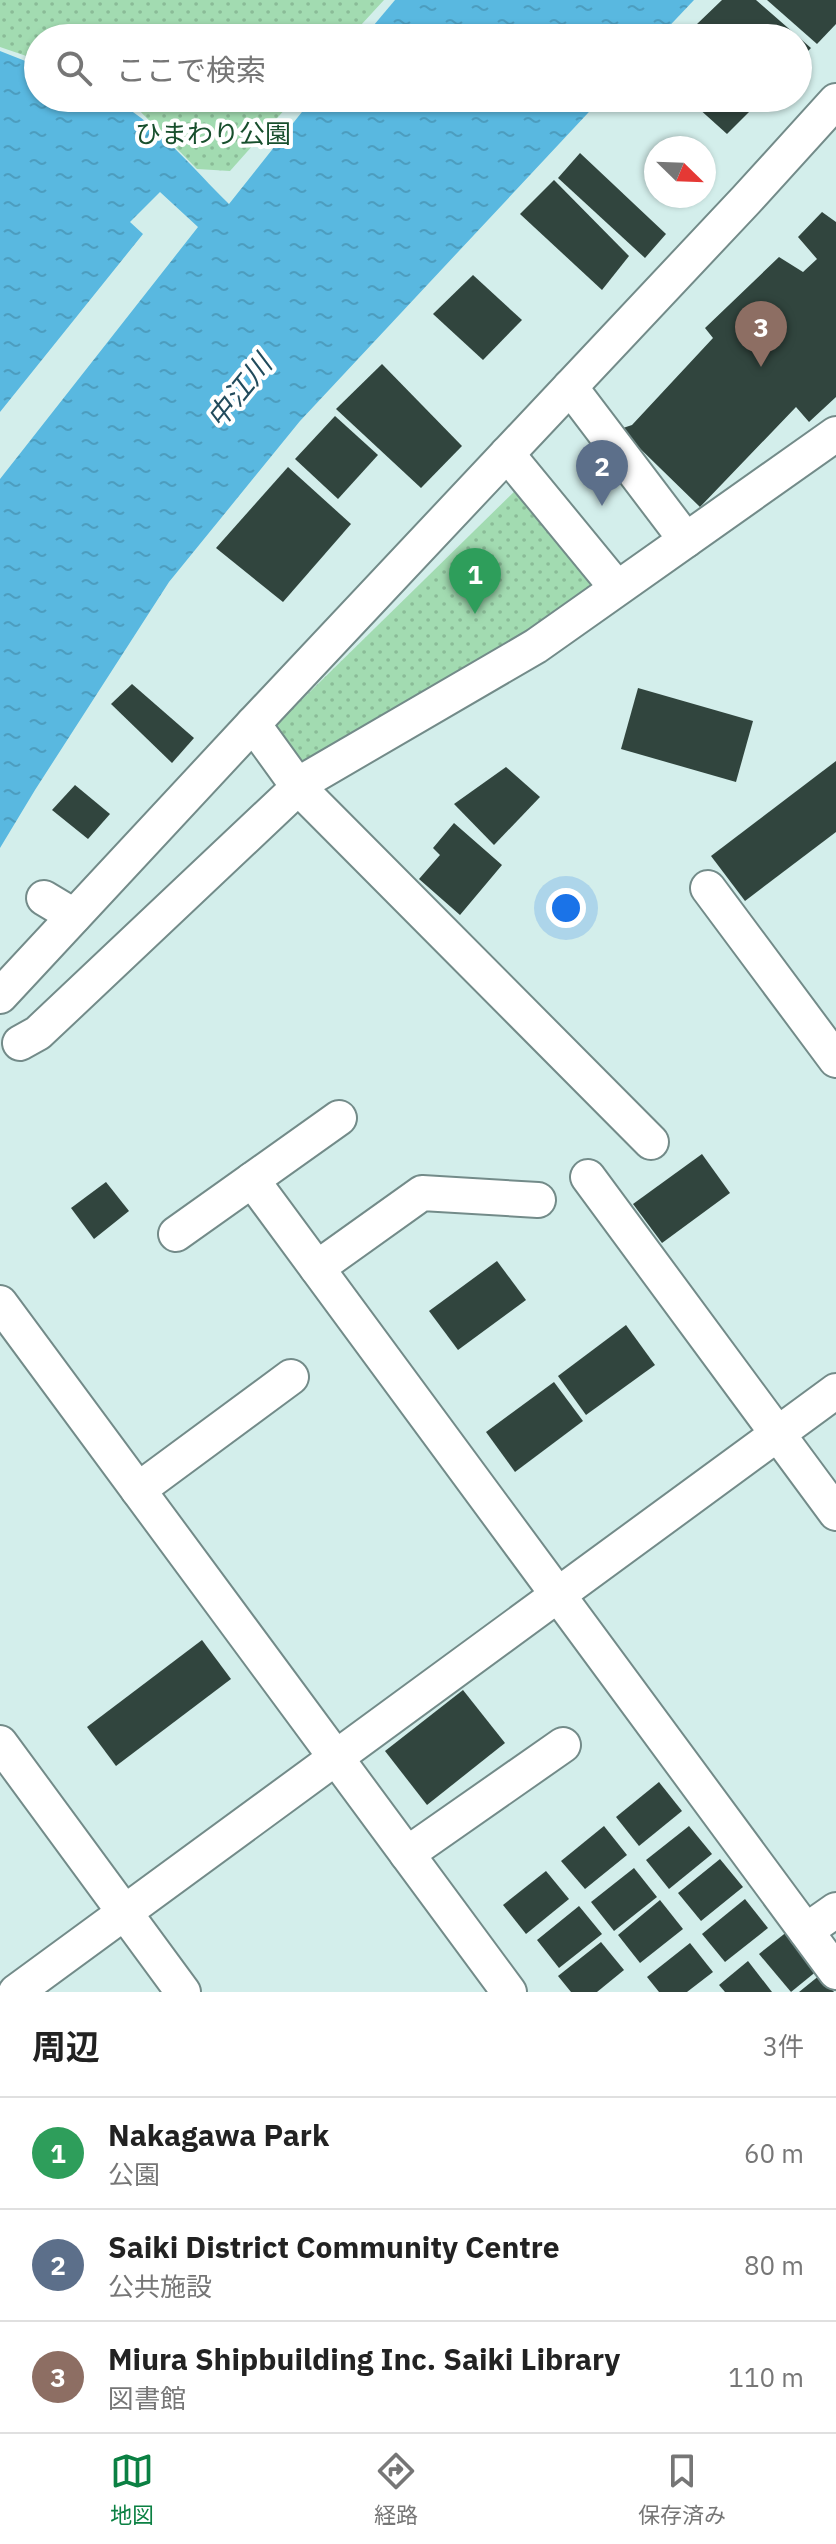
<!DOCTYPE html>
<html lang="ja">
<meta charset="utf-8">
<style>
:root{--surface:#fff;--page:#f6f6f6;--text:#222;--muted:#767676;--line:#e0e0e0;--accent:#0b8043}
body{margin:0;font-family:"IBM Plex Sans","Noto Sans JP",sans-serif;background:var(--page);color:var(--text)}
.compass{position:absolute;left:644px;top:136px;width:72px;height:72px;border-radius:50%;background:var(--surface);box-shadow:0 2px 6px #0004;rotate:113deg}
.you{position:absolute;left:566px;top:908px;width:28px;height:28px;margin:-20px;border:6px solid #fff;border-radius:50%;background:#1a73e8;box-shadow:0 0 0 12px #1a73e833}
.badge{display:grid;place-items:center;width:52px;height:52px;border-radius:50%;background:var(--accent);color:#fff;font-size:26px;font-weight:700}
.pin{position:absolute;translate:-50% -66px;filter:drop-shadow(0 2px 4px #0008)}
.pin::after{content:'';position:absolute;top:42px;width:28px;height:24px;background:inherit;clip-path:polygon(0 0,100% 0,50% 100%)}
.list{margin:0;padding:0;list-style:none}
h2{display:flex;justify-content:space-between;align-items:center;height:104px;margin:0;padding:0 32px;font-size:34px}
h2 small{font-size:26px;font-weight:400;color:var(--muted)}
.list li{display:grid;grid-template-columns:52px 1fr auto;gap:24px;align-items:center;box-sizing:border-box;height:112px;padding:0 32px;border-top:2px solid var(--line)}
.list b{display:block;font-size:30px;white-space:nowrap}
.list p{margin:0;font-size:26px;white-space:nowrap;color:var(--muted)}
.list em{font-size:26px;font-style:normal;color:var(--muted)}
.icon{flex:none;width:44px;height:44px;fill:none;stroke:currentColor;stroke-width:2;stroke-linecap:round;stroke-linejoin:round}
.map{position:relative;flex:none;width:836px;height:1992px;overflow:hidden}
.search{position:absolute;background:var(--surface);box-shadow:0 2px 6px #0004;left:24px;right:24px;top:24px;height:88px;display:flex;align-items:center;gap:20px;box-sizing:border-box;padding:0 28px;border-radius:44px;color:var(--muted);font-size:30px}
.sheet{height:440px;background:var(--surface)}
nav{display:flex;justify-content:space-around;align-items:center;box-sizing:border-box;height:112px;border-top:2px solid var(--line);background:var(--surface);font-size:22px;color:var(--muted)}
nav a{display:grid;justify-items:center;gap:4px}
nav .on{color:var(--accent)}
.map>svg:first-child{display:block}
</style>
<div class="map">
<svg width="836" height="1992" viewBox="0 0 836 1992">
<defs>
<pattern id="park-dots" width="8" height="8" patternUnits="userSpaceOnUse" patternTransform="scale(2)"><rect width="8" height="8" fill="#a2dbb1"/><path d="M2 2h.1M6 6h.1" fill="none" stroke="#8abb97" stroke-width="1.8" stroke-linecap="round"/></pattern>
<pattern id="water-ripples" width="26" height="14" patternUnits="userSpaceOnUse" patternTransform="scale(2)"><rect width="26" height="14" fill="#59b8e0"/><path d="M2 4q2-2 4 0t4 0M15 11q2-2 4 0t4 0" fill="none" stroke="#4c9dbf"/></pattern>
</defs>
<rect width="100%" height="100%" fill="#d3eeeb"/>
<!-- park -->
<g fill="url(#park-dots)">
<path d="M0 0H384L349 38H38V60L0 47Z"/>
<path d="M127 98H295L230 171 197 169Z"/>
<path d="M524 482 603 582 517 646 302 772 274 727Z"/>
</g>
<!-- water -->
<g fill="url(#water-ripples)">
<path d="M395 0H694L658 38H363Z"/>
<path d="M0 51 38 66V98H110C152 118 195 171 229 204L313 98H602L300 421 169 582 35 790 0 848V479L198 227 160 192 130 222 143 234 0 412Z"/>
</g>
<!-- building -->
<g fill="#31453e">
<path d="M722 0H756L811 48 798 61V38H713L697 24Z"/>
<path d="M767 0H836V24L817 44Z"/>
<path d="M687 98H763L727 134Z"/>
<path d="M580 153 666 234 645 258 558 178Z"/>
<path d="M554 180 629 256 602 290 520 214Z"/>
<path d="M822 212 836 222V397L809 422 796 407 700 507 620 429 632 425 713 338 705 328 779 257 803 272 817 259 798 237Z"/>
<path d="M473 275 522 320 483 360 433 314Z"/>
<path d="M382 364 462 446 421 488 336 409Z"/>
<path d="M335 416 378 455 338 499 295 459Z"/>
<path d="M288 467 351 524 283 602 216 548Z"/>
<path d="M132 684 194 738 172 763 111 704Z"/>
<path d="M638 688 753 721 736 782 621 749Z"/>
<path d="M836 761V832L745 901 711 856Z"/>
<path d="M506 767 540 797 494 845 454 804Z"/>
<path d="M75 785 110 814 88 839 52 810Z"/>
<path d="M454 823 502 865 460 915 419 879 440 855 433 848Z"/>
<path d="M702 1154 730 1193 662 1243 633 1204Z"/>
<path d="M106 1182 129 1211 94 1239 71 1208Z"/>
<path d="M497 1261 526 1300 458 1350 429 1311Z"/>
<path d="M626 1325 655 1365 586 1415 558 1376Z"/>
<path d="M554 1382 583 1421 515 1472 486 1432Z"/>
<path d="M202 1640 231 1679 116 1766 87 1727Z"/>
<path d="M463 1690 505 1743 427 1805 385 1751Z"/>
<path d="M659 1782 682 1811 639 1846 616 1817Z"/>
<path d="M604 1826 627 1855 585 1889 561 1861Z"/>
<path d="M689 1826 712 1854 669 1889 646 1860Z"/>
<path d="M720 1859 743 1887 701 1921 678 1893Z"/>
<path d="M634 1868 657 1897 614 1931 591 1902Z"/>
<path d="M546 1871 569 1899 526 1934 503 1905Z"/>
<path d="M745 1899 768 1928 725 1962 702 1934Z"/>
<path d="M660 1900 683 1929 640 1963 618 1935Z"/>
<path d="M579 1906 602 1934 559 1968 537 1940Z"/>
<path d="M788 1931 818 1970 791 1992 759 1954Z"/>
<path d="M601 1942 624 1970 597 1992H571L558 1976Z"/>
<path d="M690 1943 713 1972 687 1992H659L647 1977Z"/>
<path d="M748 1961 772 1992H725L719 1985Z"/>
<path d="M820 1975 834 1992H799Z"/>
</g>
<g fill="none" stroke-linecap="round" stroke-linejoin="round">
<defs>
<g id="minor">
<path d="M570 387 686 540"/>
<path d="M507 454 617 588"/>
<path d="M253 724 300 789 651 1142"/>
<path d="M708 888 836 1060"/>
<path d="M44 898 74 916"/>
<path d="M0 996 253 724 746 200 836 101"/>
<path d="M20 1043 38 1033 306 780 536 646 836 434"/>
<path d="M588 1177 836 1513"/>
<path d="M252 1180 836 1972"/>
<path d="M176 1234 339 1118"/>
<path d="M317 1268 422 1193 538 1200"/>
<path d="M0 1303 509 1992"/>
<path d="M138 1490 291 1377"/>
<path d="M0 1743 183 1992"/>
<path d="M407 1854 563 1745"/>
<path d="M806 1931 836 1910"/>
<path d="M16 1992 836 1391"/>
</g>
</defs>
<!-- minor casing -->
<use href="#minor" stroke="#738b89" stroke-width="38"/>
<!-- minor -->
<use href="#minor" stroke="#fff" stroke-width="34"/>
</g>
<g text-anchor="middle" stroke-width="8" stroke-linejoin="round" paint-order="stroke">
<!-- park labels -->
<g font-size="26" fill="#184f2d" stroke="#fff">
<text x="213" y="143">ひまわり公園</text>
</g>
<!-- water labels -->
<g font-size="28" font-style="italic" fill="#214b5c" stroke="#fff">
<text transform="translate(239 391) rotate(-51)" y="10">中江川</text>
</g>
</g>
</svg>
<svg class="compass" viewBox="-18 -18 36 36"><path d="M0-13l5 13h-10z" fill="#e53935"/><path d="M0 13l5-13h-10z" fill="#767676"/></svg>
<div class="you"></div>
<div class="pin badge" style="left:475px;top:614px;background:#2e9e5b">1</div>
<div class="pin badge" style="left:602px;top:506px;background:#5c6f8a">2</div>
<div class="pin badge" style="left:761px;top:367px;background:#8d6e63">3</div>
<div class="search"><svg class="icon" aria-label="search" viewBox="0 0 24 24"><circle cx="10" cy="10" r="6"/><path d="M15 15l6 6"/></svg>ここで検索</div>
</div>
<section class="sheet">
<h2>周辺<small>3件</small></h2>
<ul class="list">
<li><span class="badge" style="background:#2e9e5b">1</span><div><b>Nakagawa Park</b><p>公園</p></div><em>60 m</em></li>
<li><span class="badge" style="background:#5c6f8a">2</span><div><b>Saiki District Community Centre</b><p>公共施設</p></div><em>80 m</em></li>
<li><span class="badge" style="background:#8d6e63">3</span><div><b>Miura Shipbuilding Inc. Saiki Library</b><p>図書館</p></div><em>110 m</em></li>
</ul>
</section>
<nav>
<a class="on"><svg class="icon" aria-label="map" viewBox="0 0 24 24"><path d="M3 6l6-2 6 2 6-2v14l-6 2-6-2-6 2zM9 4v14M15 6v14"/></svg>地図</a>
<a><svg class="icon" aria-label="directions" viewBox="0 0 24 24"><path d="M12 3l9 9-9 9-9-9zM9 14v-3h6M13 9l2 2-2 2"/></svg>経路</a>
<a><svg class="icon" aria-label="saved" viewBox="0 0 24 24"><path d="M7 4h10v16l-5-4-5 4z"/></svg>保存済み</a>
</nav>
